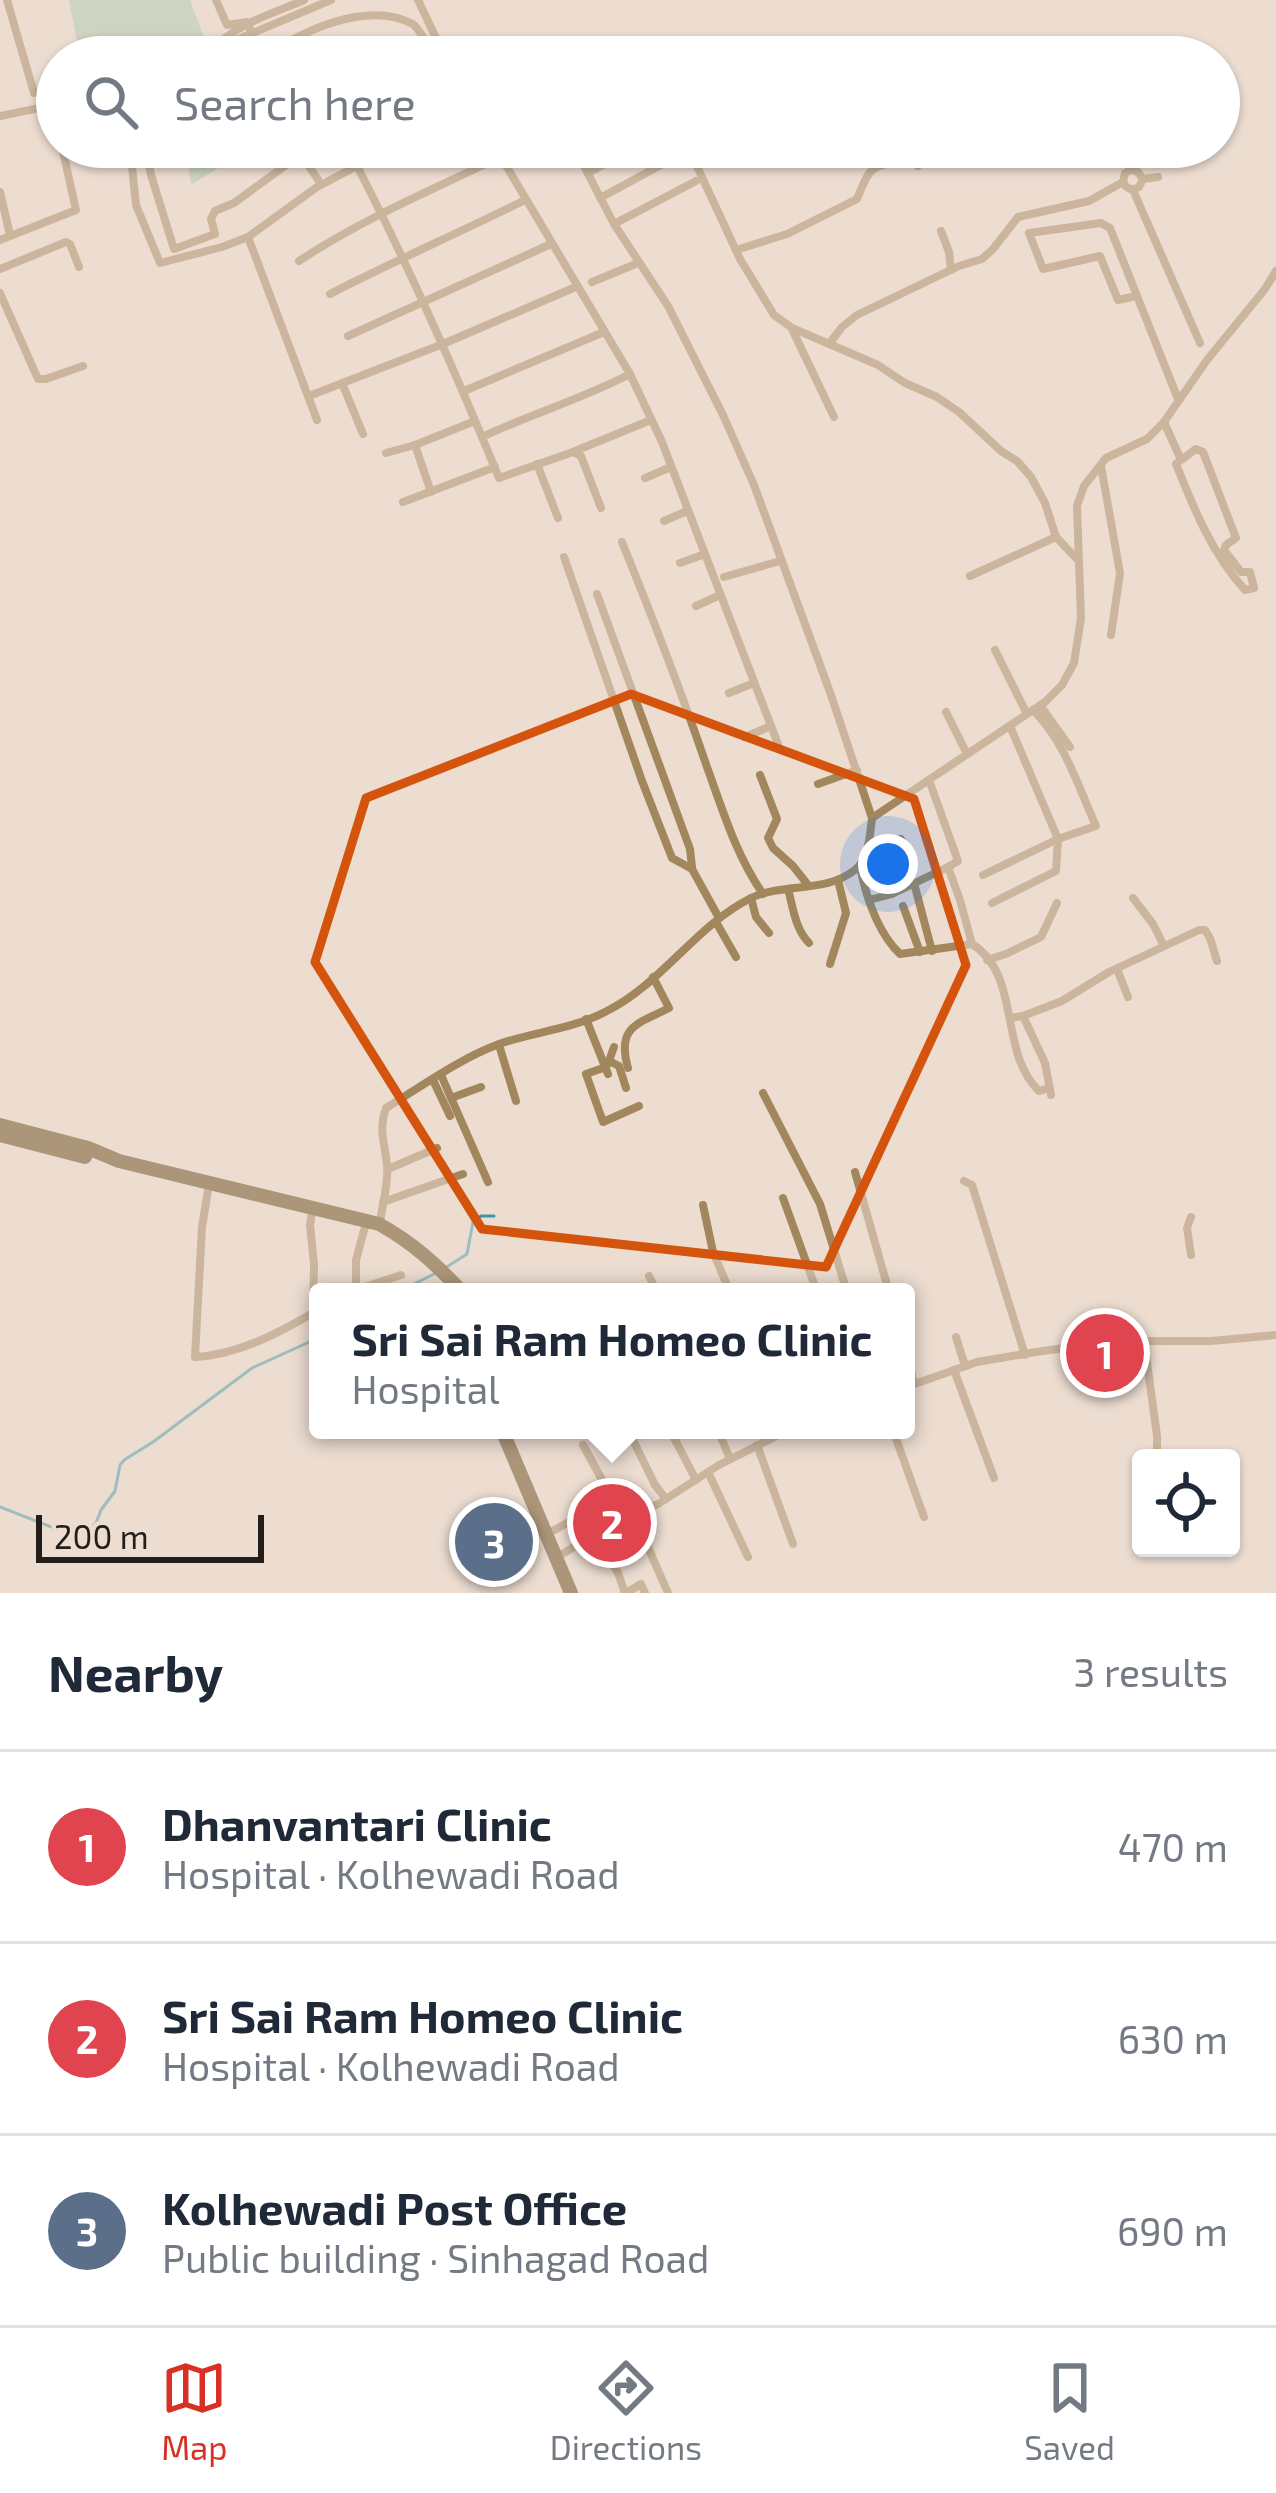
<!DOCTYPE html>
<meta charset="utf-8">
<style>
:root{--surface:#fff;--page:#f6f6f7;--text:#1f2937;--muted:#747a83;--line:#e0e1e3;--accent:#d93025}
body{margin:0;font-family:"Exo 2",sans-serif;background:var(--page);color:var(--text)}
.controls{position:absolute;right:36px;bottom:36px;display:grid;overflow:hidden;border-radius:12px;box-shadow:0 3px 9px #0004}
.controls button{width:108px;height:108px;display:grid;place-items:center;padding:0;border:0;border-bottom:3px solid var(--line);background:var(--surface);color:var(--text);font:60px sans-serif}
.scale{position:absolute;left:36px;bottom:30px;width:228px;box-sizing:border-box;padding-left:12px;border:6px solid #241e1a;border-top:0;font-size:33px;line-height:42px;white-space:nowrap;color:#241e1a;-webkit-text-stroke:9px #edddd1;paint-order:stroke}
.you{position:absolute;left:888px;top:864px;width:42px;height:42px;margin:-30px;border:9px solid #fff;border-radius:50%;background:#1a73e8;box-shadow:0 0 0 18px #1a73e833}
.badge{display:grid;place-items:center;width:78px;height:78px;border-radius:50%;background:var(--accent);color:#fff;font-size:39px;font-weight:700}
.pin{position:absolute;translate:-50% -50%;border:6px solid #fff;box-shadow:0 3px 12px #0006}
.popup{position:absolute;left:309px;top:1283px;width:606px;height:156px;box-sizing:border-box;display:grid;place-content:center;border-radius:12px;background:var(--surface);filter:drop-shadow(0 3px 9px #0005);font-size:39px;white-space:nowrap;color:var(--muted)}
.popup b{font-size:45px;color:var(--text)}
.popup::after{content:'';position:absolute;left:50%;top:100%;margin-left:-24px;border:24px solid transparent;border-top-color:var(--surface)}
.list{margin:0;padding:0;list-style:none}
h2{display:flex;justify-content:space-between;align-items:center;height:156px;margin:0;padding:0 48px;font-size:51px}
h2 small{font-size:39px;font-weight:400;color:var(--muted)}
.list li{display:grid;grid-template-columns:78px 1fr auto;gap:36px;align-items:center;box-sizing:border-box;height:192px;padding:0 48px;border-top:3px solid var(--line)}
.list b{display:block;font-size:45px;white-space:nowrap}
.list p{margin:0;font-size:39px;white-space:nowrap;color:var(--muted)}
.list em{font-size:39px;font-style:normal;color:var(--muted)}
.icon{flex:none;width:66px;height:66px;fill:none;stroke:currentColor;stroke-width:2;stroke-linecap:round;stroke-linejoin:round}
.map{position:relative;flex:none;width:1276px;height:1593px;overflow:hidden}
.search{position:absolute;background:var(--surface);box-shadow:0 3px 9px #0004;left:36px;right:36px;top:36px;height:132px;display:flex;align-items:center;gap:30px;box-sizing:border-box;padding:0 42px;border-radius:66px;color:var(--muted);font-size:45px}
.sheet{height:732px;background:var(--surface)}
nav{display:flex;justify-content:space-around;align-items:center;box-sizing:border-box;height:168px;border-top:3px solid var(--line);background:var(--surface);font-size:33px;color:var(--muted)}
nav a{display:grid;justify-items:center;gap:6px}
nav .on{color:var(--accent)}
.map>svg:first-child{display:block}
</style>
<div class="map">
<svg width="1276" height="1593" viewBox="0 0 1276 1593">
<rect width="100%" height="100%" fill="#edddd1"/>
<!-- commercial -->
<path fill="#ead1c9" d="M525 1512 543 1551 524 1563 527 1570 505 1584 480 1537Z"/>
<!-- green -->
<g fill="#a7cbad">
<path d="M69 0H190L211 56 80 57Z"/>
<path d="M186 147H251L191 185Z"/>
</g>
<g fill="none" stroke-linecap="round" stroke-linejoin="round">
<!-- stream -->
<g stroke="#3e97a7" stroke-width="3">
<path d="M445 1268 467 1254 473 1222 481 1216H494"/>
<path d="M398 1292 436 1273"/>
<path d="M0 1507 59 1530 76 1533 87 1531 96 1523 101 1510 115 1491 120 1465 124 1460 153 1442 252 1368 318 1338"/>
</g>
<!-- minor -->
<g stroke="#a2875d" stroke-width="8">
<path d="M7 0 34 93"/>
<path d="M216 0 227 25 247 22 262 57"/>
<path d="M418 0 445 57"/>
<path d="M214 48C236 24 274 13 304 0"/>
<path d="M196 57 331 0"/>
<path d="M264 57C304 30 367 0 413 24 422 32 428 46 434 57"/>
<path d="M0 116 54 105 57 121"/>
<path d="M130 147 136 205 160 263 222 247 248 237 317 187 393 147"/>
<path d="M146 147 151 175 174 249 215 234 211 219 215 211 234 203 297 157 317 147"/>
<path d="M495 147 630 374 662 442 778 744"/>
<path d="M574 147 614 224 668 306 723 415 754 485 831 695 872 818"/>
<path d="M688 147 740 259 774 315 792 328 878 365 905 383 937 397 959 412 1001 451 1017 461 1031 477 1045 503 1056 537 1078 560"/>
<path d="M302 156 321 184"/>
<path d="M357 166C410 268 455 371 499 478L573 452 581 456 601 508"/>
<path d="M588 173 636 147"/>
<path d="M1143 179 1139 187C1132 191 1126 189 1123 182L1125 173 1131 170 1137 171 1143 179 1158 177"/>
<path d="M1133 190 1200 343"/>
<path d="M0 192 10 235"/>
<path d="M600 198 683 153"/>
<path d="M614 224 696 181"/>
<path d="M941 231 949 252 951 270"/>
<path d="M248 237 317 420"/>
<path d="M0 240 76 210 62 147"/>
<path d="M736 250 787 234 857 199C871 163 870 170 906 157L918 166"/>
<path d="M299 261C362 219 432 190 500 157"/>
<path d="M0 269 66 242 70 244 79 267"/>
<path d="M592 282 638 263"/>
<path d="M0 293 38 379H46L83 366"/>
<path d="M330 294C394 261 461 232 525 200"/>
<path d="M1136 296 1118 300 1100 256 1043 269 1029 233 1101 223 1110 228 1178 399"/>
<path d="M792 329 834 417"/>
<path d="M348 336 551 244"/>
<path d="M829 344 842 327 857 315 959 266 982 259 993 249 1018 217 1089 201 1123 182"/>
<path d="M342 383 363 434"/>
<path d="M464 391 604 332"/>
<path d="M309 396 443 344 578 286"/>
<path d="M1164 422 1181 460 1176 464C1194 509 1212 554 1245 590L1254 588 1250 572H1241L1224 550 1226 545 1236 538 1203 452 1196 449 1181 460"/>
<path d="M482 437C531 414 582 399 630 374"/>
<path d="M415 445 431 492"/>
<path d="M575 451 651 420"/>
<path d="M386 453 415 445 475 421"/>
<path d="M537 464 558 518"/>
<path d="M1101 466 1120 573 1111 635"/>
<path d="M645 478 671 467"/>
<path d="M403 502 495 467"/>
<path d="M664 521 687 511"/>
<path d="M622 542C652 616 681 691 707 767 723 811 736 855 763 894"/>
<path d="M564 557 642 781 672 858 692 869 719 918"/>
<path d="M680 563 705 554"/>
<path d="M970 576 1056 537"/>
<path d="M724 577 780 561"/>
<path d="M597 594 690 849 692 867"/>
<path d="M696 606 720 595"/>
<path d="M995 650 1027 714"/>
<path d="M729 693 754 683"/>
<path d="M1040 705 1070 747"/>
<path d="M946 712 967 754"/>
<path d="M745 737 771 726"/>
<path d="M760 775 777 819 768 838 773 848 793 866 808 885"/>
<path d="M929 780 958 861 948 867 960 900 972 944C1022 975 998 1052 1039 1091L1050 1088"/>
<path d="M818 784 857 770"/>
<path d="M869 847 901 839 905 848"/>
<path d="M860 867C866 896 878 933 900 954L972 944"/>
<path d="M983 875 1058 839 1096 826C1078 786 1065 742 1033 710"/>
<path d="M914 883 932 951"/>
<path d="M788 889C793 907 795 929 809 943"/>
<path d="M751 898 756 917 769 933"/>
<path d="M1133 898 1153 924 1164 946"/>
<path d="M869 900 892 894 948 867"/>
<path d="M992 903 1056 871 1058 839 1010 726"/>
<path d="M903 906 920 952"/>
<path d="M716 922 736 957"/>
<path d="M987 960 1006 954 1041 937 1057 903"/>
<path d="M830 964 846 913 838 880"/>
<path d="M1117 969 1128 997"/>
<path d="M1023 1016 1062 1001 1109 972 1199 930H1205L1210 938 1217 961"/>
<path d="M1010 1018 1023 1016 1045 1063 1051 1095"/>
<path d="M586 1019 608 1074"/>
<path d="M499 1045 516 1101"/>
<path d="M614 1047 609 1061 619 1066 626 1088"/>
<path d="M609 1061 606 1067 586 1074 603 1122 639 1106"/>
<path d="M628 1068C616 1026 638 1024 669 1008L653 977"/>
<path d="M441 1075 488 1182"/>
<path d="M433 1080 450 1116"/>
<path d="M763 1093 820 1204 847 1292"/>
<path d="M451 1098 481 1087"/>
<path d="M388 1169 437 1148"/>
<path d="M855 1172 889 1292"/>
<path d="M964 1181 972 1185 1025 1355"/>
<path d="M209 1184 202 1227 195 1357C238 1355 281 1332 318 1310"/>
<path d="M783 1198 817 1292"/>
<path d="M383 1202 463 1174"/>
<path d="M703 1205 713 1252 730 1292"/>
<path d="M313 1207 310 1225 314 1264 313 1313"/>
<path d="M1191 1217 1187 1228 1191 1255"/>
<path d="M380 1223C382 1205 389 1183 387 1165 385 1143 378 1130 386 1108 422 1086 459 1059 499 1044 533 1032 573 1029 605 1012 661 985 695 926 751 898 785 882 826 894 856 869 869 858 870 834 872 818L1045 702 1062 685 1074 663 1081 618 1077 506 1084 486 1106 458 1147 439 1164 422 1207 360 1265 289 1276 271"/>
<path d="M649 1276 657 1292"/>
<path d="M356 1290 401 1275"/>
<path d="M351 1292 356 1290V1260L366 1223"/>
<path d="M618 1292 627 1287 629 1292"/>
<path d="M956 1337 965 1366"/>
<path d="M1144 1340 1157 1436V1458"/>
<path d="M906 1350 914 1384"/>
<path d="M954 1370 994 1478"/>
<path d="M906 1387 977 1362 1036 1352 1113 1341H1211L1276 1335"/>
<path d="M563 1430 565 1435"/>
<path d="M628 1430 655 1485 666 1499"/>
<path d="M670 1430 696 1480"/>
<path d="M718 1430 730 1459"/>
<path d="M893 1430 924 1517"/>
<path d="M583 1445 624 1520"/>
<path d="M757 1445 793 1544"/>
<path d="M708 1472 748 1557"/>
<path d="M634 1515 668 1593"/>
<path d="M547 1534 589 1511"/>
<path d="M597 1535 618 1573 625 1593"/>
<path d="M557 1557 608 1527 658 1504 719 1465 788 1430"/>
<path d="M626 1593 641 1584 645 1593"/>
</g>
<!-- primary -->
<g stroke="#5d420e" stroke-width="14">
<path d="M0 1125 88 1148 119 1161 379 1224C413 1243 436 1264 462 1292"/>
<path d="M0 1135 85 1157"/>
<path d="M502 1430 571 1593"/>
</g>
</g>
<!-- marked area -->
<path d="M0 0H1276V1593H0ZM631 694 914 799 966 965 826 1267 482 1229 315 962 366 798Z" fill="#edddd1" fill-opacity=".55" fill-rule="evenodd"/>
<path fill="none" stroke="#d4530d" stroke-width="9" stroke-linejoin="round" d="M631 694 914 799 966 965 826 1267 482 1229 315 962 366 798Z"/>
</svg>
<div class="controls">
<button><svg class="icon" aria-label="locate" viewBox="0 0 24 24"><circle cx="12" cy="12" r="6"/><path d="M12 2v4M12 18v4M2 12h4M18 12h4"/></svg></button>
</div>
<div class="scale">200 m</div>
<div class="you"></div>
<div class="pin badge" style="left:1105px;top:1353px;background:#e0444e">1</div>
<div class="pin badge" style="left:612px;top:1523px;background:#e0444e">2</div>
<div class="popup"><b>Sri Sai Ram Homeo Clinic</b>Hospital</div>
<div class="pin badge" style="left:494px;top:1542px;background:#5c6f8a">3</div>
<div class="search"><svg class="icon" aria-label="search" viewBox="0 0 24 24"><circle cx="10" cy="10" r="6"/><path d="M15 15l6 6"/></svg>Search here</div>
</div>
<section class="sheet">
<h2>Nearby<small>3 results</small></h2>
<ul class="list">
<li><span class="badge" style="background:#e0444e">1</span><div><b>Dhanvantari Clinic</b><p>Hospital · Kolhewadi Road</p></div><em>470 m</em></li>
<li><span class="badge" style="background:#e0444e">2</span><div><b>Sri Sai Ram Homeo Clinic</b><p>Hospital · Kolhewadi Road</p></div><em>630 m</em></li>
<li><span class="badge" style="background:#5c6f8a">3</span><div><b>Kolhewadi Post Office</b><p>Public building · Sinhagad Road</p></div><em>690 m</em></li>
</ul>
</section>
<nav>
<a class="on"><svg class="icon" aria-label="map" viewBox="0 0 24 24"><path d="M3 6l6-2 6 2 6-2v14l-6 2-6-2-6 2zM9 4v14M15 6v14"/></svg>Map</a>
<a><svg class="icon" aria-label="directions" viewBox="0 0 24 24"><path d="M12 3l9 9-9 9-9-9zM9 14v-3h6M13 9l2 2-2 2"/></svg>Directions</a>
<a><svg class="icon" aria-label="saved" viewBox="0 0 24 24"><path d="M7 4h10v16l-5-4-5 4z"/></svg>Saved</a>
</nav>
